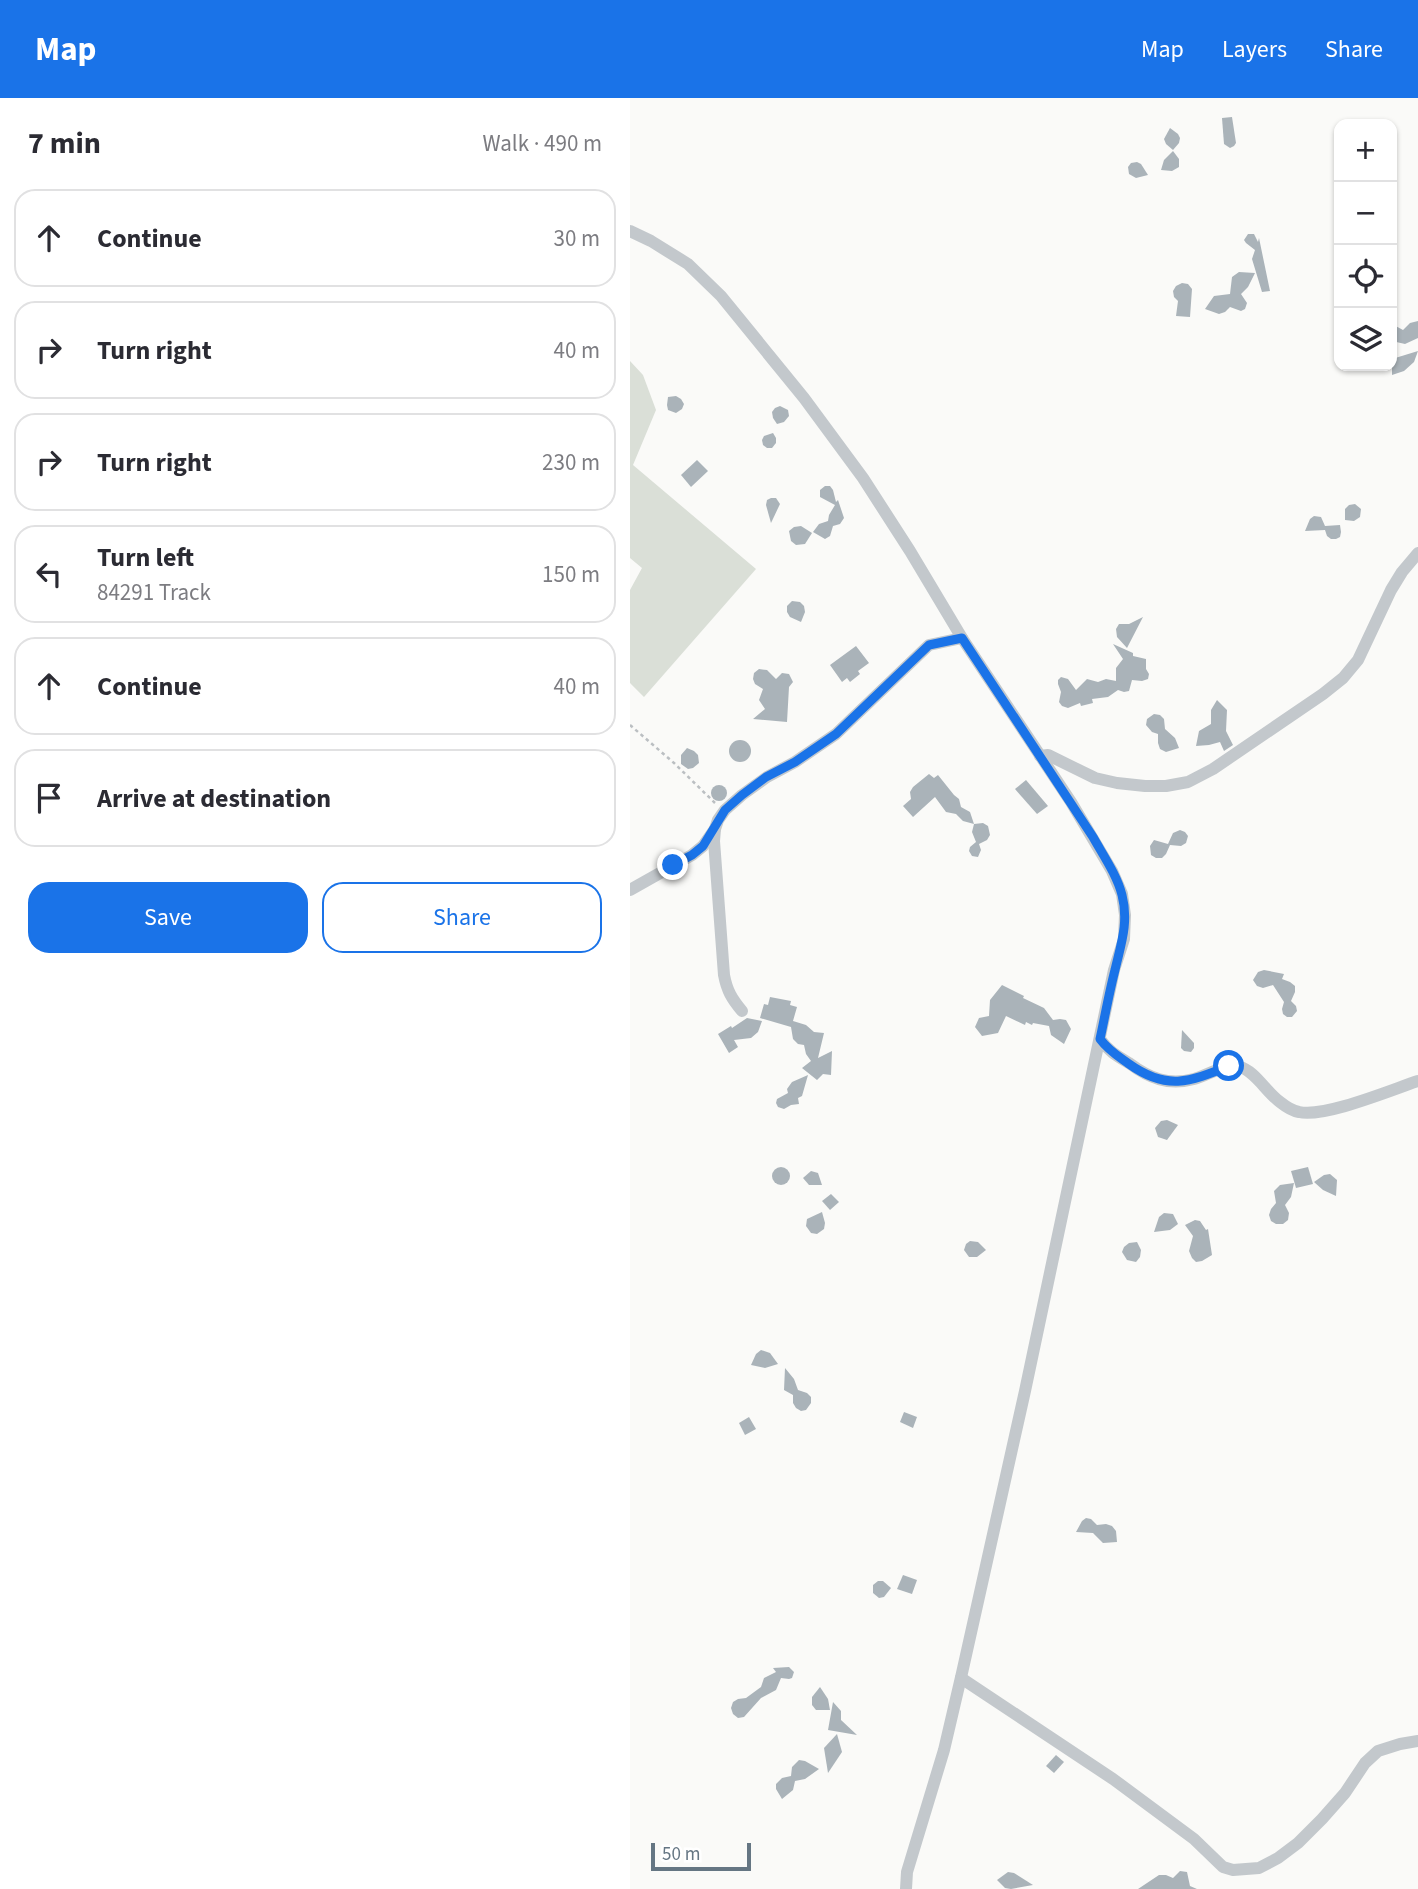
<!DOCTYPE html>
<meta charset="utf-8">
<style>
:root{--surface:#fff;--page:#f2f2f3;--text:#2b2b33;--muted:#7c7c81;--line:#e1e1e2;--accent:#1a73e8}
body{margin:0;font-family:"Source Sans 3",sans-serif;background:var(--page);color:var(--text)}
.controls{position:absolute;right:21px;top:21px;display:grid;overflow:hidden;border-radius:14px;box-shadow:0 2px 5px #0004}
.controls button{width:63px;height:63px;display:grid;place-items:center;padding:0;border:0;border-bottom:2px solid var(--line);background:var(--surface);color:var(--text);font:35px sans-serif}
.scale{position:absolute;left:21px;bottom:18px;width:100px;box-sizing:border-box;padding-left:7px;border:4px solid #657683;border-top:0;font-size:19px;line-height:24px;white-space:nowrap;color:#657683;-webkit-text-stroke:5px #fff;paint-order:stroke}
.stop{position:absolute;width:21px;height:21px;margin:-16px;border:5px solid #1a73e8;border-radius:50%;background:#fff}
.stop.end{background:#1a73e8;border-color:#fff;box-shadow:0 2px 7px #0008}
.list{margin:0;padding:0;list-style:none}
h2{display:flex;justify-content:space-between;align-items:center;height:91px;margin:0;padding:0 28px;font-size:30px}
h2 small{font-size:23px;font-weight:400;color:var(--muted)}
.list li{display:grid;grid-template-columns:46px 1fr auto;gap:21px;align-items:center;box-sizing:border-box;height:98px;margin:0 14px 14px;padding:0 14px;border:2px solid var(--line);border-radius:21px}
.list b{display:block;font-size:26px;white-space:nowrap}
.list p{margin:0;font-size:23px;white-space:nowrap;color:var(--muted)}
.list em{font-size:23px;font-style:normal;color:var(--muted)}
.actions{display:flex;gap:14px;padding:21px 28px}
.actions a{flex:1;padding:16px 0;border:2px solid var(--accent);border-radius:21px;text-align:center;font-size:24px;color:var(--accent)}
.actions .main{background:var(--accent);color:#fff}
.icon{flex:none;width:38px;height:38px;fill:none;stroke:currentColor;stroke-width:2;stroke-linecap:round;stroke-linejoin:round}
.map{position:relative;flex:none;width:788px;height:1791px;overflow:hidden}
header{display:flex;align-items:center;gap:42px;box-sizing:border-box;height:98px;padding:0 35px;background:var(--accent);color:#fff}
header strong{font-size:33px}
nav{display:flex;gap:38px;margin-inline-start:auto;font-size:24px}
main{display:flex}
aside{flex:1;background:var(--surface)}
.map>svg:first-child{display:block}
</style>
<header>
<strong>Map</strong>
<nav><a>Map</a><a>Layers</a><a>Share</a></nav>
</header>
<main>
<aside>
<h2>7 min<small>Walk · 490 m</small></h2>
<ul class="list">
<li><svg class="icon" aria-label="ahead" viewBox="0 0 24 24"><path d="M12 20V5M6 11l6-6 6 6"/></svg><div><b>Continue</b></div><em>30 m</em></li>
<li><svg class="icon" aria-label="right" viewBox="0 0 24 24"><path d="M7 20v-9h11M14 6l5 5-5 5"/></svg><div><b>Turn right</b></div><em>40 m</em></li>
<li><svg class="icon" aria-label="right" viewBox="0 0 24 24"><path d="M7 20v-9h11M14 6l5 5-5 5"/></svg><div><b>Turn right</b></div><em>230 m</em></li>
<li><svg class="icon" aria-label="left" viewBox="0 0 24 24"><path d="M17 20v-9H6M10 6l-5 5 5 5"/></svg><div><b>Turn left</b><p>84291 Track</p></div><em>150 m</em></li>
<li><svg class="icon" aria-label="ahead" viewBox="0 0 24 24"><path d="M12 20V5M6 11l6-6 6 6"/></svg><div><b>Continue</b></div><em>40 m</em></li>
<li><svg class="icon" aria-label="arrive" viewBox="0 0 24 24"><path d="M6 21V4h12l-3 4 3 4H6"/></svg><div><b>Arrive at destination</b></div></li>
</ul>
<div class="actions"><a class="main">Save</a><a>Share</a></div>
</aside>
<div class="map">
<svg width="788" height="1791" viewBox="0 0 788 1791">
<rect width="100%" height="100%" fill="#fafaf8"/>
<!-- green -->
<path fill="#dadfd7" d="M0 263 13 277 26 312 3 367 126 471 14 599 0 585V492L12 470 0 460Z"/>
<!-- building -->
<g fill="#aab3b9">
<path d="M602 19 606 45 604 48 600 50 594 46 592 20Z"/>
<path d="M540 30 548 36 550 40 549 45 543 52 536 46 534 41Z"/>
<path d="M543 53 549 61V69L542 73 531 72 534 62Z"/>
<path d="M507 64 511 66 518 77 506 80 499 76 498 69 501 65Z"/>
<path d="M618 136H624L628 144 629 140 640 193 632 194 622 161 625 152 616 145 614 142Z"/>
<path d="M609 174 625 175 618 189 611 196 617 205 615 211 611 213 600 209 595 214 589 216 575 211 584 198 600 196 602 179Z"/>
<path d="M552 185 558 186 562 191 560 219 546 218 548 203 544 199 543 193 546 188Z"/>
<path d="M788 223V240L775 246 762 243V226L773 232 780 225Z"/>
<path d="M788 253 784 264 774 273 762 277V261Z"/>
<path d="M46 298 51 301 54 306 52 311 46 315 38 312 37 307 38 299Z"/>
<path d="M150 308 158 312 159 318 154 324 147 326 143 320 142 314 145 310Z"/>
<path d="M143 335 146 340V345L142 350H137L133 347 132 342 134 338Z"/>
<path d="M67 362 78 373 61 389 51 377Z"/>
<path d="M195 388H200L203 392 206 404 208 402 214 420 210 426 203 428 200 438 195 441 183 434 189 426 198 423 199 417 205 407 190 399V392Z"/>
<path d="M141 400H146L150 406 141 425 136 407 137 402Z"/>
<path d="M725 406 731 411 730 419 724 423 715 422V411L719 407Z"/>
<path d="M684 418 691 419 695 428 710 427 711 434 710 439 706 441H701L697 438 695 432 675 433 680 421Z"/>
<path d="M171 428 182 435 175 446 166 447 161 443 159 433 164 429Z"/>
<path d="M162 503 170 504 174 508 175 514 171 524 160 519 157 514V508Z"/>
<path d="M513 519 497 550 487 539 486 531 489 526H499Z"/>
<path d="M483 546 503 555V558L516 561V571L519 576 518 581 512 583 502 582 499 593 494 594 488 592 478 599 462 601 463 605 451 608 450 605 438 610 432 608 429 604 431 594 428 586V582L431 579 438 581 446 592 457 581 468 584 476 581 486 583V570L493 561Z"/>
<path d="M226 548 239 565 228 573 230 576 220 584 217 580 212 584 200 567Z"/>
<path d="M129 571 137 572 146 581 152 575 159 576 163 584 159 589 157 624 123 621 135 611 129 602 133 591 125 586 123 581 124 575Z"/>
<path d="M587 602 597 612 596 633 603 647 594 653 590 644 579 647 566 648 569 633 581 626V612Z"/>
<path d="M524 616 530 617 534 621 535 631 545 640 549 650 536 654 530 651 528 645V636L522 634 516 627 517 621Z"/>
<circle cx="110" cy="653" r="11"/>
<path d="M57 650 64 653 68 657 69 665 63 670 58 671 51 666V657Z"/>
<path d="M299 676 304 680 308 677 324 697 329 701 331 709 340 714 344 726 353 725 358 728 360 737 357 742 349 746 351 752 348 759 342 758 339 753 340 749 346 744 342 734 344 726 333 723 326 716 316 714 305 699 283 719 273 708 281 701 280 694 283 689Z"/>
<path d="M396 682 418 708 407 716 385 691Z"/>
<circle cx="89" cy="695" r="8"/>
<path d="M550 732 555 734 558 738 556 745 551 748 540 747 536 756 532 760H526L521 757 520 748 524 742 538 746 543 735Z"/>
<path d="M634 872 654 876 652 881 660 884 665 888V894L661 903 666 908 667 913 662 919H657L653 916 652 911 654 904 643 887 633 890 627 888 623 882 628 874Z"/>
<path d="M372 887 394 898 393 900 414 910 423 922 430 921 436 922 441 931 434 946 421 937 419 928 403 925 402 927 396 924 395 927 376 918 368 935 352 938 345 929 349 920 359 918 360 902Z"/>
<path d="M140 899 161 903 160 907 167 909 163 923 176 927 184 934 194 935 188 960 202 953 201 977 193 976 187 982 172 970 181 963 176 956 174 947 168 946 163 941 161 929 130 920 134 906 138 907Z"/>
<path d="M117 920 132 923 128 934 121 940 104 942 108 949 99 955 88 936 101 928 102 930Z"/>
<path d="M552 932 564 945V950L561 954 554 953 551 950Z"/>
<path d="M178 977 172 998 168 1000 169 1006 161 1007 154 1011 148 1009 146 1005 147 1001 158 995 157 991 162 984Z"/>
<path d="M537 1022 548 1027 537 1042 528 1039 525 1030 531 1023Z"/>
<circle cx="151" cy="1078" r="9"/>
<path d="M678 1069 683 1086 666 1090 661 1073Z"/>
<path d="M181 1073 188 1075 192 1087H179L173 1080Z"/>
<path d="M700 1076 707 1082 706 1098 693 1092 684 1084 694 1077Z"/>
<path d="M664 1085 661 1099 655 1107 659 1115 658 1122 653 1126H646L641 1123 639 1117 641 1111 646 1105 644 1093 650 1087Z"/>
<path d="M201 1096 209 1104 200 1112 192 1103Z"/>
<path d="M192 1114 195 1125 194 1131 187 1136 181 1135 176 1128 177 1121Z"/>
<path d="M534 1115 543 1116 548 1126 540 1132 524 1134 529 1119Z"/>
<path d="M565 1122 570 1123 576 1132 578 1131 582 1157 572 1163 566 1164 562 1160 559 1153 563 1138 555 1127Z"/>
<path d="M340 1143 348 1144 356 1152 347 1159H339L334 1152 336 1146Z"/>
<path d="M507 1144 511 1152 510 1159 506 1164 497 1162 492 1154 494 1149 499 1145Z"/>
<path d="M131 1252 140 1255 148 1266 135 1270 121 1267 126 1256Z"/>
<path d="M155 1270 164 1281 168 1292 177 1295 181 1299V1305L176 1312 171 1313 166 1310 163 1305V1297L154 1292Z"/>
<path d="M274 1314 287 1319 283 1330 270 1324Z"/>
<path d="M119 1319 126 1331 115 1337 109 1325Z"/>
<path d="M456 1420 461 1421 467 1427 476 1426 482 1428 486 1433 487 1444 473 1445 463 1435 446 1434 452 1423Z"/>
<path d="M273 1477 287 1482 282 1496 267 1491Z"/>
<path d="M248 1483H253L261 1490 254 1499 249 1500 243 1495V1487Z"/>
<path d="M159 1569 164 1574 162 1580 159 1581 151 1580 146 1592 131 1600 114 1619 108 1620 103 1616 101 1610 103 1604 108 1601 116 1600 131 1589 134 1580 146 1574 143 1570Z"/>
<path d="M190 1589 198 1601 200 1612H186L182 1607V1599Z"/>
<path d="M203 1604 211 1613V1622L227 1637 198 1632Z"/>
<path d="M207 1636 212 1654 198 1675 194 1650Z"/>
<path d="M426 1657 434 1664 424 1675 416 1668Z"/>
<path d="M169 1662 175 1663 189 1671 175 1681 165 1683 163 1692 152 1701 146 1691V1686L152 1680 161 1678 162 1669Z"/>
<path d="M550 1773 557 1774 560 1788 567 1791H508L529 1777H536L543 1780Z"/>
<path d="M378 1774 384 1775 403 1787 381 1791 375 1790 367 1782Z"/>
</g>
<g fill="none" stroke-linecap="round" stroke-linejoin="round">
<!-- path -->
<path stroke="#bbbfc2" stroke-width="2.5" stroke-dasharray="3.5 3.5" stroke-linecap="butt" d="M0 627 44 665 85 705"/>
<!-- minor -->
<g stroke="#c3c8cc" stroke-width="12">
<path d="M0 133 21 143 58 166 91 198 174 300 233 380 280 453 332 540 441 704 482 773 492 796 495 817 494 841 484 872 395 1293 332 1575 314 1652 277 1774 276 1791"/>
<path d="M410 658 418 657 465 680 487 685 515 688H536L558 684 583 671 693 596 713 580 728 562 761 492 772 474 788 455"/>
<path d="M0 792 62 757 73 748 85 731"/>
<path d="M112 913C102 901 97 893 94 877L84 743 85 731 88 722 95 712 112 697 137 679 165 664 206 636 299 547 332 540"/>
<path d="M470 941C478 953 487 958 499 965 519 980 538 988 564 981 578 977 596 965 610 969 624 972 637 995 650 1004 655 1008 663 1013 669 1014 694 1020 761 992 788 983"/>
<path d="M331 1580 483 1681 564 1741 593 1769 603 1772 629 1770 648 1760 668 1745 692 1721 715 1695 735 1665 748 1653 770 1646 788 1643"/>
</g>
</g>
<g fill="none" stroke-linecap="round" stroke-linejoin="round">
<!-- route -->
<path stroke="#1a73e8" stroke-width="9" d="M43 767 62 757 73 748 95 712 112 697 136 679 165 664 206 636 299 547 332 540 463 739C473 757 487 777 492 797 499 824 491 846 485 872 479 895 475 918 470 941 479 953 488 958 499 966 537 993 559 984 599 968"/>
</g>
</svg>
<div class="controls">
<button>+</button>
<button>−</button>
<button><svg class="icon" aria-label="locate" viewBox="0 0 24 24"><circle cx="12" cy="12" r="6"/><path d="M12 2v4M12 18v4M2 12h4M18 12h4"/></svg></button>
<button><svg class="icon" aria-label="layers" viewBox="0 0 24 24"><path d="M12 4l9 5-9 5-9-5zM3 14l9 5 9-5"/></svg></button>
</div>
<div class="scale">50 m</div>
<div class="stop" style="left:599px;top:968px"></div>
<div class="stop end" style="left:43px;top:767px"></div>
</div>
</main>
